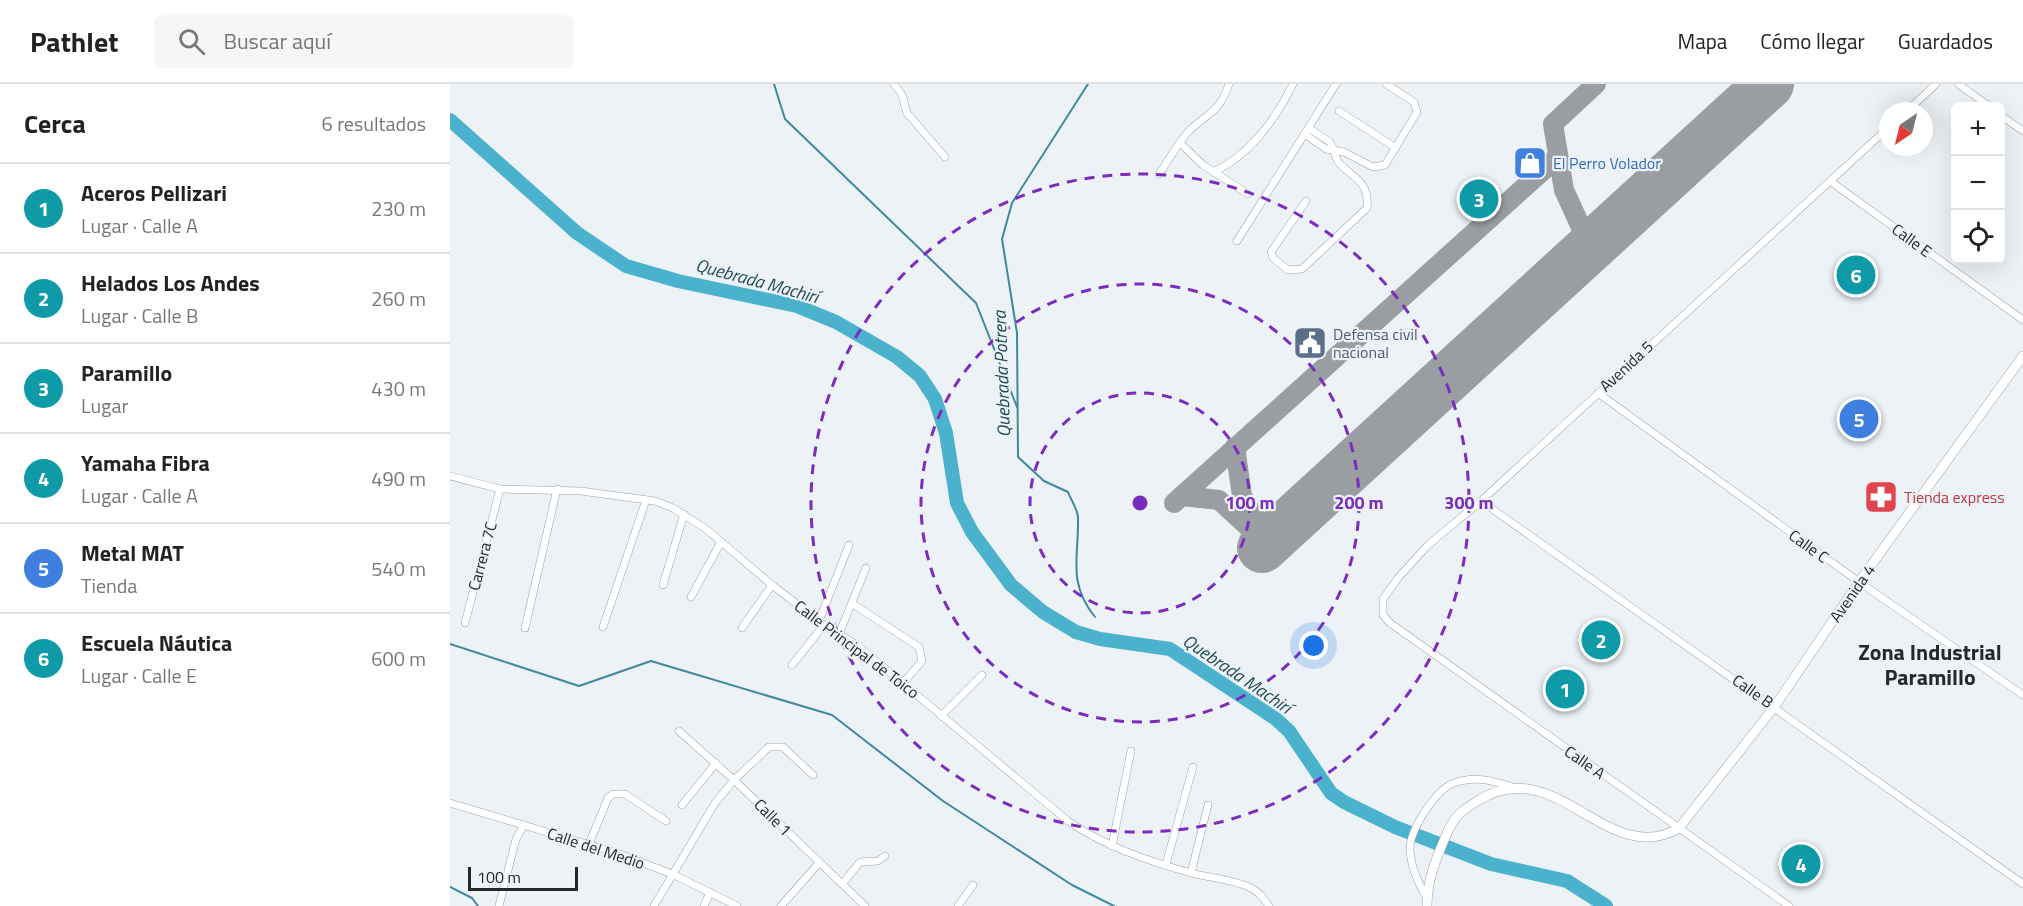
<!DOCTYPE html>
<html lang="es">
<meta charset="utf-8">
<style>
:root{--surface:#fff;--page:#f6f6f6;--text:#222;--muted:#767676;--line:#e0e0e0;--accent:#0f766e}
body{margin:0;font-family:"Titillium Web",sans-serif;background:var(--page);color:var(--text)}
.controls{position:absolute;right:18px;top:18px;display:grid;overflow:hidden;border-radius:9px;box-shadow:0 6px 24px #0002}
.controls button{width:54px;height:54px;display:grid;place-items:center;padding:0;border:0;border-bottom:2px solid var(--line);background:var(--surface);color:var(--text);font:30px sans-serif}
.compass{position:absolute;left:1429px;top:18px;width:54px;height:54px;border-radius:50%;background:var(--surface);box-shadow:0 6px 24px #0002;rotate:215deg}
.scale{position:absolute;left:18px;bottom:15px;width:110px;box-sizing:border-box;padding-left:6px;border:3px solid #252729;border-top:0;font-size:16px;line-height:21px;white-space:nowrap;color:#252729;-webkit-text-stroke:4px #ecf2f6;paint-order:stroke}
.you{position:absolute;left:864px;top:562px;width:21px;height:21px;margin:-15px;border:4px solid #fff;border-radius:50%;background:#1a73e8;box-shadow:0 0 0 9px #1a73e833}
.badge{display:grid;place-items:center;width:39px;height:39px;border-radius:50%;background:var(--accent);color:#fff;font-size:20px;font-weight:700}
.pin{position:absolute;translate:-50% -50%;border:3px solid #fff;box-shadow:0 2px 6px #0006}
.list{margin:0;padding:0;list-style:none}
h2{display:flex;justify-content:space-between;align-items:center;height:78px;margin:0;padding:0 24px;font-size:26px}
h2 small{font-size:20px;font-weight:400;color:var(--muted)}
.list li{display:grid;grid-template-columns:39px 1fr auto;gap:18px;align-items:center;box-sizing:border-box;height:90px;padding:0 24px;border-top:2px solid var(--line)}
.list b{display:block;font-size:22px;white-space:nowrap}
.list p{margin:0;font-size:20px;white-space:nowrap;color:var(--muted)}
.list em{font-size:20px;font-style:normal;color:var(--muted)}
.icon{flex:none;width:33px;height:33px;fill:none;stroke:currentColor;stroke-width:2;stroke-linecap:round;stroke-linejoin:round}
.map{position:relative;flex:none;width:1573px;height:822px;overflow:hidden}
header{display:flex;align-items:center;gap:36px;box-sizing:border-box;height:84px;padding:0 30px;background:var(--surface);border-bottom:2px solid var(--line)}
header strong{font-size:28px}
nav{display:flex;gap:33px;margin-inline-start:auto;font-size:21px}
.search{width:420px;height:54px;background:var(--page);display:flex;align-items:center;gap:15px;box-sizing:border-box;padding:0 21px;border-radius:9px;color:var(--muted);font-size:22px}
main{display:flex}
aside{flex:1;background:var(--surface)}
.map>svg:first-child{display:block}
</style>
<header>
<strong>Pathlet</strong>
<div class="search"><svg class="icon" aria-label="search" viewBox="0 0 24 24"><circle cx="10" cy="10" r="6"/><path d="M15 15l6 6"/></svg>Buscar aquí</div>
<nav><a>Mapa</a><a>Cómo llegar</a><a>Guardados</a></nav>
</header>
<main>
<aside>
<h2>Cerca<small>6 resultados</small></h2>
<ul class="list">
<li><span class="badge" style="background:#0f9aa8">1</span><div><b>Aceros Pellizari</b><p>Lugar · Calle A</p></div><em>230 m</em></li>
<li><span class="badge" style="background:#0f9aa8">2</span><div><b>Helados Los Andes</b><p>Lugar · Calle B</p></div><em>260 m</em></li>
<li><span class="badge" style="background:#0f9aa8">3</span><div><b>Paramillo</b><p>Lugar</p></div><em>430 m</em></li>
<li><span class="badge" style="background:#0f9aa8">4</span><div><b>Yamaha Fibra</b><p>Lugar · Calle A</p></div><em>490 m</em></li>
<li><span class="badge" style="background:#3f7fe0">5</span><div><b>Metal MAT</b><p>Tienda</p></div><em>540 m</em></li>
<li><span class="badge" style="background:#0f9aa8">6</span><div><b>Escuela Náutica</b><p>Lugar · Calle E</p></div><em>600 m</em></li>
</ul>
</aside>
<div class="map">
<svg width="1573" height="822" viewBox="0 0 1573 822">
<rect width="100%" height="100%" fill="#ecf2f6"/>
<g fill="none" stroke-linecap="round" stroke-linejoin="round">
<!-- stream -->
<g stroke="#40889c" stroke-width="2">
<path d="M324 0 335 35 526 219 567 323"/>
<path d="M638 0 562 119 552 155 567 249 568 373 594 397 618 408C621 416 628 426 628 434 629 473 617 498 645 533"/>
<path d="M0 560 129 602 201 577 382 631 493 717 622 801 664 822"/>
<path d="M0 803 22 814 28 822"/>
</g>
<!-- river -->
<path stroke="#4bb2ce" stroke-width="14" d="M0 36 127 149 176 182 228 197 347 222 386 238 447 273 470 292 485 315 496 349 507 419 522 448 561 501 593 528 626 548 650 555 720 565 826 635 839 647 881 709 894 718 945 743 1041 780 1117 797 1156 822"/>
<!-- taxiway -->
<g stroke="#9a9ea2" stroke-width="20">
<path d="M1140 163 1114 106 1103 40 1146 0"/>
<path d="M785 363 792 412 820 456"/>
<path d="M732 412 769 416 808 452"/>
<path d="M724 419 1108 73"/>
</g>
<!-- runway -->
<path stroke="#9a9ea2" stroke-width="50" d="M812 464 1319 0"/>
<defs>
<g id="minor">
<path d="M444 0 452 11 457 29 495 73"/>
<path d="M1508 0 1539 22"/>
<path d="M889 27 946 64"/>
<path d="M1457 27 1486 0"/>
<path d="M1550 31 1573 47"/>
<path d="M860 45 880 58 883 65"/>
<path d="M856 51 876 65 894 68 923 83 935 81 967 28 964 18 936 0"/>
<path d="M731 60 753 81 798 110"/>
<path d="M763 88C799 72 826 35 843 0"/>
<path d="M709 90C719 76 728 58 740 46 759 28 769 29 779 0"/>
<path d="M1380 97 1573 236"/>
<path d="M856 117 821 168 823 174 838 186 852 185 917 124C921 88 886 92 884 65"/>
<path d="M787 157 886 0"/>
<path d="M1148 309 1409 498 1573 611"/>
<path d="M0 392 50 405 131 407 205 417 223 424 256 445 322 501 374 541 407 561 618 737C654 762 698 777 741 789 760 794 781 795 799 803 808 807 814 814 819 822"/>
<path d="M1031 417 1573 800"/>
<path d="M213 501 234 430"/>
<path d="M241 513 271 458"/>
<path d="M403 520 469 563 472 577 453 599"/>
<path d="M369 537 399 461"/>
<path d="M15 539 50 405"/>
<path d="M153 543 196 416"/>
<path d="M75 544 107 405"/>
<path d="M292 544 322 501"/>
<path d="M389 550 416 484"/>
<path d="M342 581 374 541"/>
<path d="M491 632 532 591"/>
<path d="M229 647 284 696 415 822"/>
<path d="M0 719 170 770 222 790 287 822"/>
<path d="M232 721 266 679"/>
<path d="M139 760 158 714 163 710H175L216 737"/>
<path d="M662 762 681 667"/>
<path d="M716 780 743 683"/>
<path d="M741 789 758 721"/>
<path d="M393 799 410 778 428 777 435 772"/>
<path d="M977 814C968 799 961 784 960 766 959 747 986 705 1004 699 1025 691 1043 697 1063 703"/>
<path d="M49 822 66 755 74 741"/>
<path d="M204 822 265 719 284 696 319 663H333L363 691"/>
<path d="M254 822 260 808"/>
<path d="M331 822 369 779"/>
<path d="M508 822 523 801"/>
<path d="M1339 822 940 539 933 531V515L948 494 978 461 1031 417 1438 44"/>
</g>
<path id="secondary" d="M977 822C977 795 987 772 998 747 1005 731 1014 725 1029 716 1107 668 1158 786 1229 744L1325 622 1409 498 1573 272"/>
</defs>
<!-- minor casing -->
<use href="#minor" stroke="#9ca1a6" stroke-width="8"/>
<!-- secondary casing -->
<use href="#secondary" stroke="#9ca1a6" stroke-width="10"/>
<!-- minor -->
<use href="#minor" stroke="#fff" stroke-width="7"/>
<!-- secondary -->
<use href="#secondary" stroke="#fff" stroke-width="9"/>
</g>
<!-- distance rings -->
<g fill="none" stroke="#7b2cbf" stroke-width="3" stroke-dasharray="10 8">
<circle cx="690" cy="419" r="110"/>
<circle cx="690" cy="419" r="219"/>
<circle cx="690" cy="419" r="329"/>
</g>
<!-- icons -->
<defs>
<symbol id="shop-square" viewBox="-11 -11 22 22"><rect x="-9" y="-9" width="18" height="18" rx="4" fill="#3f7fe0" stroke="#ecf2f6"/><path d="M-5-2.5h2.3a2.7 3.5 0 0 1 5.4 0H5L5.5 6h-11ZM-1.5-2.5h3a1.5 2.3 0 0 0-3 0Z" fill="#fff"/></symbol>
<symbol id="civic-square" viewBox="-11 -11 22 22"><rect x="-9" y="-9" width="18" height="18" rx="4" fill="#5c6f8a" stroke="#ecf2f6"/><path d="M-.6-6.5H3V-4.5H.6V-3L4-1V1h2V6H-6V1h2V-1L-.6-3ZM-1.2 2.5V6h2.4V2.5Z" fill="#fff"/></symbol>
<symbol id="pharmacy-square" viewBox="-11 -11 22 22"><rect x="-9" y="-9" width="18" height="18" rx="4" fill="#e0444e" stroke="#ecf2f6"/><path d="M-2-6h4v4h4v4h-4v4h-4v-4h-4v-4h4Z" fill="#fff"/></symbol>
</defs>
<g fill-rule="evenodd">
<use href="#shop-square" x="1061" y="60" width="38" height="38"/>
<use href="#civic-square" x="841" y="240" width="38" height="38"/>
<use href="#pharmacy-square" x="1412" y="394" width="38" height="38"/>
</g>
<g text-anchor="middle" stroke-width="4.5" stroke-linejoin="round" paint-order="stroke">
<!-- shop labels -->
<g font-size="16" fill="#366cbe" stroke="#ecf2f6" text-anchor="start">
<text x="1103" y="85">El Perro Volador</text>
</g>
<!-- street labels -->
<g font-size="16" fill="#252729" stroke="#ecf2f6">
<text transform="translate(1462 156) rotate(36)" y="6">Calle E</text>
<text transform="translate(1176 282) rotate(-43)" y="6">Avenida 5</text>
<text transform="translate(1359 462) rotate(36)" y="6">Calle C</text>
<text transform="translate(32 472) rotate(-75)" y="6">Carrera 7C</text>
<text transform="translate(1402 509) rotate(-55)" y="6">Avenida 4</text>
<text transform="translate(407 565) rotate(37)" y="6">Calle Principal de Toico</text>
<text transform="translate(1303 607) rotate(35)" y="6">Calle B</text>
<text transform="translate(1135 678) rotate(35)" y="6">Calle A</text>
<text transform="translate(323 733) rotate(45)" y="6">Calle 1</text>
<text transform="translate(146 764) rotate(18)" y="6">Calle del Medio</text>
</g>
<!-- service labels -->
<g font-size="16" fill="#4e5e75" stroke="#ecf2f6" text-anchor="start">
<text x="883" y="256">Defensa civil<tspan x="883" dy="18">nacional</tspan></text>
</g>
<!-- health labels -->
<g font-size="16" fill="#be3a42" stroke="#ecf2f6" text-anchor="start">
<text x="1454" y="419">Tienda express</text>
</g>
<!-- water labels -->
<g font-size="18" font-style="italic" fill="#1e4b57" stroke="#ecf2f6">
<text transform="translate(307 197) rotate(15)" y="6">Quebrada Machirí</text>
<text transform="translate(552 290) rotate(-92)" y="6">Quebrada Potrera</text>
<text transform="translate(787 590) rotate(34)" y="6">Quebrada Machirí</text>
</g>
<!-- district labels -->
<g font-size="22" font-weight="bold" fill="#252729" stroke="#ecf2f6">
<text x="1480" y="576">Zona Industrial<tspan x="1480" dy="25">Paramillo</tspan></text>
</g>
</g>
<circle cx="690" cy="419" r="9" fill="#7b2cbf" stroke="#ecf2f6" stroke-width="3"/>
<g font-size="18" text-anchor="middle" font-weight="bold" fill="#7b2cbf" stroke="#ecf2f6" stroke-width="4.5" stroke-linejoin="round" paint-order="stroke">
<text x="800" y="425">100 m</text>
<text x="909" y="425">200 m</text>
<text x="1019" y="425">300 m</text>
</g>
</svg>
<div class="controls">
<button>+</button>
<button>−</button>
<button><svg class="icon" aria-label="locate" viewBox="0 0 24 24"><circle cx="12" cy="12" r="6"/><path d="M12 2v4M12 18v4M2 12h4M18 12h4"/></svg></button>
</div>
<svg class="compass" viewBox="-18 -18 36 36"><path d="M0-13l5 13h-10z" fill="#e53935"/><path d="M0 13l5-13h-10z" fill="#767676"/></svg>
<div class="scale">100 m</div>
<div class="you"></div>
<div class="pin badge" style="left:1115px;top:605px;background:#0f9aa8">1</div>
<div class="pin badge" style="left:1151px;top:556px;background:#0f9aa8">2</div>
<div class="pin badge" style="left:1029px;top:115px;background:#0f9aa8">3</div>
<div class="pin badge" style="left:1351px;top:780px;background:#0f9aa8">4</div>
<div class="pin badge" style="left:1409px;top:335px;background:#3f7fe0">5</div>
<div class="pin badge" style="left:1406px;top:191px;background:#0f9aa8">6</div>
</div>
</main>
